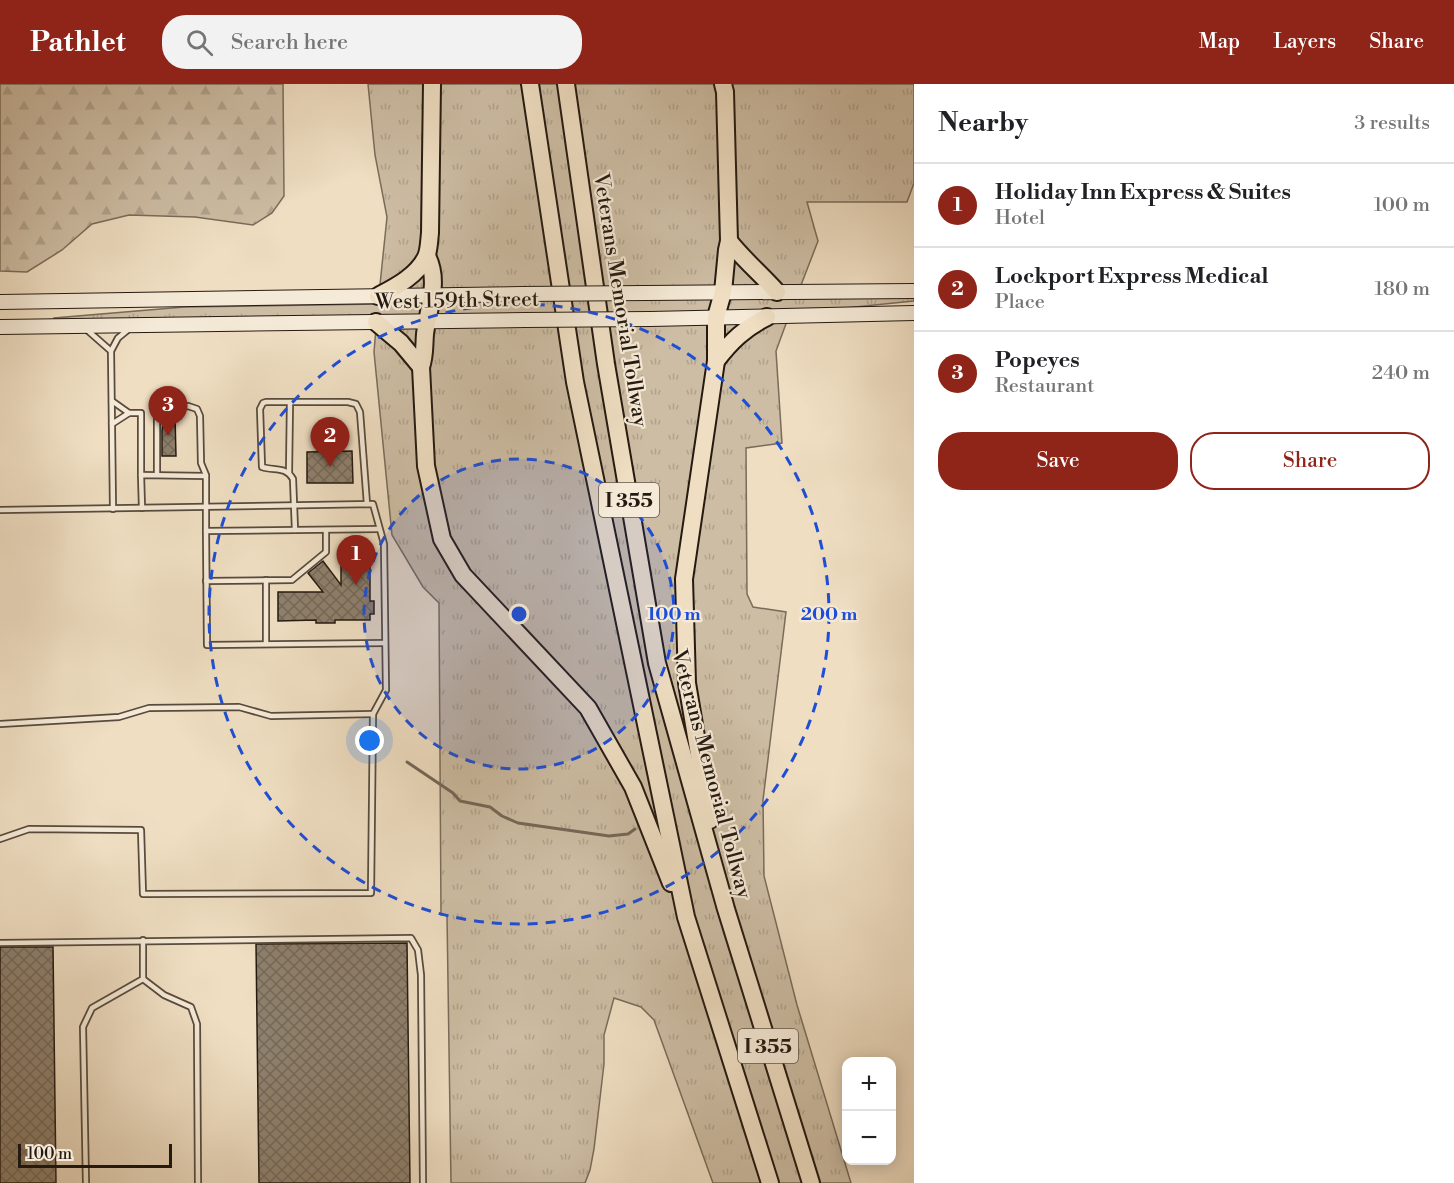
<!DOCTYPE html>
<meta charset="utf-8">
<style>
:root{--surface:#fff;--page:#f2f2f2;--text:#202124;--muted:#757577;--line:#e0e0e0;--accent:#8f2418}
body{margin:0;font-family:"Libre Bodoni",serif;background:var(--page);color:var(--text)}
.controls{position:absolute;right:18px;bottom:18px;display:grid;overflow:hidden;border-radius:12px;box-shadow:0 3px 15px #0003}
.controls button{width:54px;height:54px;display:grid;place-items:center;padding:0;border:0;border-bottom:2px solid var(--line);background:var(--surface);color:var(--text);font:30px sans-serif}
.scale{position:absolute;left:18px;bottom:15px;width:154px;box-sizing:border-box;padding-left:6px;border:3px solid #251a11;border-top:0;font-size:16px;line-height:21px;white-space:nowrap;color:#251a11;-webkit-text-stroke:4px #f5ead7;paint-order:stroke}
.you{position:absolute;left:370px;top:657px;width:21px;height:21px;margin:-15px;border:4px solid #fff;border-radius:50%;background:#1a73e8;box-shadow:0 0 0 9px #1a73e833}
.badge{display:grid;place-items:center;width:39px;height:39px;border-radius:50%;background:var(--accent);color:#fff;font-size:20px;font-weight:700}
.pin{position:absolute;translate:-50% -50px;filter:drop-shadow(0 2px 3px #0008)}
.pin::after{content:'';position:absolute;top:32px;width:21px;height:18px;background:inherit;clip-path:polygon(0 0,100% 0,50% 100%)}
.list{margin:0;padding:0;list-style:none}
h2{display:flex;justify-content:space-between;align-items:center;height:78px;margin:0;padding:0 24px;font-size:26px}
h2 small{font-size:20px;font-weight:400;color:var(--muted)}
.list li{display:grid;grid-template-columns:39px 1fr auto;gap:18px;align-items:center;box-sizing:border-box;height:84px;padding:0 24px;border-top:2px solid var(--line)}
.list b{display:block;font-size:22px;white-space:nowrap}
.list p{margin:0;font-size:20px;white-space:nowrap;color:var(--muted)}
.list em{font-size:20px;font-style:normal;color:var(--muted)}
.actions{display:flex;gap:12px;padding:18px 24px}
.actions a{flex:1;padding:14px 0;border:2px solid var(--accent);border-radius:24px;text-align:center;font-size:21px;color:var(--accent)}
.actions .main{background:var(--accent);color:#fff}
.icon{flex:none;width:33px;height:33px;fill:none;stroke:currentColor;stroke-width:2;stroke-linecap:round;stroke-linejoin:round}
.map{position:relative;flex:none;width:914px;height:1099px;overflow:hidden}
header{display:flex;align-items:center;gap:36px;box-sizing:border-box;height:84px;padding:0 30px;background:var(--accent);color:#fff}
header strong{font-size:28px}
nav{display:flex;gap:33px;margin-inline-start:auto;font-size:21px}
.search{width:420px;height:54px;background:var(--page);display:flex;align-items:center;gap:15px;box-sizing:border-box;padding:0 21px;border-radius:24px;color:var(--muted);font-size:22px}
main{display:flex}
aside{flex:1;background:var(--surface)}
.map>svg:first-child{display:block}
</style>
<header>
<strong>Pathlet</strong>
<div class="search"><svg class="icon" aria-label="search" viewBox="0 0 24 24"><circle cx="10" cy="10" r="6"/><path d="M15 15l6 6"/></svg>Search here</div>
<nav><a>Map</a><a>Layers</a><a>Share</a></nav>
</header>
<main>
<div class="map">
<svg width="914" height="1099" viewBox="0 0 914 1099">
<defs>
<pattern id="grass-tufts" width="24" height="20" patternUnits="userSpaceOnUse" patternTransform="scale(1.5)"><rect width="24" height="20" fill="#cdbda4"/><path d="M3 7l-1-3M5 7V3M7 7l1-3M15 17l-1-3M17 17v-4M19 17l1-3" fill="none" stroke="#b0a28c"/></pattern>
<pattern id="forest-firs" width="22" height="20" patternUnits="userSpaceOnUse" patternTransform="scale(1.5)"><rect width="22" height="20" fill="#cdbda4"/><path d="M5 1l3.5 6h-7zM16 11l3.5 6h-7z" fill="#b0a28c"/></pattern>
<pattern id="building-cross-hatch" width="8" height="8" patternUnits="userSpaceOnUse" patternTransform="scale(1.5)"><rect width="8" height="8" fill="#8e806d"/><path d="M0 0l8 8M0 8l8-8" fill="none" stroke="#746858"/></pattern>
</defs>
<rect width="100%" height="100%" fill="#efdec2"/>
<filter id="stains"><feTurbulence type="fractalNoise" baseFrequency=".00333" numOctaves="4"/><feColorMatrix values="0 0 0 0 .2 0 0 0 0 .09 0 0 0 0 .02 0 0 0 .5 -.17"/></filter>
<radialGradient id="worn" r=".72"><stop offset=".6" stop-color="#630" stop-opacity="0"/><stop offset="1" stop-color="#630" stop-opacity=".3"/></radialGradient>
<!-- grass -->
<path fill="url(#grass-tufts)" stroke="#796c5a" stroke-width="1.5" d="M368 0H914V99L907 118H807L818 157 796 214H914V217L835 225 791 226 776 267 782 359 746 364 747 510 753 523 786 528 763 716 764 792 797 921 851 1099H713L654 936 641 923 614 914 604 951V980L594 1065 590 1086 585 1099H451L447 831H441L439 519 423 503 392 451 374 268 377 232 54 236V234L184 223 378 220 387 133 375 71Z"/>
<!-- forest -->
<path fill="url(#forest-firs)" stroke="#796c5a" stroke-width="1.5" d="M0 0H283L284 112 272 129 253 141 195 133 129 131 92 140 62 166 27 188 0 187Z"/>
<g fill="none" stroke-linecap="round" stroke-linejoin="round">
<!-- stream -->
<path stroke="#756757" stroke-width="3" d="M407 678 453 709 460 717 490 723 502 732 518 739 609 752 628 750 635 745"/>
</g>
<!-- building -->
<g fill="url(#building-cross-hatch)" stroke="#251a11" stroke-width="1.5">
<path d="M164 331 175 333 176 372H162V347Z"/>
<path d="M352 367 353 399H307V368Z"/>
<path d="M341 462H370V517H374V530H370V536H335V539H316V536L278 537V508H323L308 489 323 477 341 501Z"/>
<path d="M407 859 410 1099H259L256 860Z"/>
<path d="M0 863H53L56 1099H0Z"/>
</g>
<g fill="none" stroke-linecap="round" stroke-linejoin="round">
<defs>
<g id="lane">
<path d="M86 245 111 267"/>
<path d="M112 317 129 329"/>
<path d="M112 340 129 329H141V391"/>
<path d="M289 389 290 318"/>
<path d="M157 391V331L163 323 188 322 197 325 200 332 201 379 206 391V447"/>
<path d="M367 420 360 328 356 320 348 318H266L263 319 260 325 262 383C274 387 286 382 293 395L295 446 379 445"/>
<path d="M142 424 141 391 206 392"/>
<path d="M113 425 111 267 118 254 129 245"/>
<path d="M0 426 373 420 384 460 386 606 373 630 371 809 143 810 141 746 29 745 0 755"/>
<path d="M295 446 206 447 207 561 385 559"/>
<path d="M206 497 292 496 326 468V446"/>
<path d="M266 560V496"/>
<path d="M0 640 119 633 149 624 239 623 271 632 373 630"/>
<path d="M0 859 411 854 418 866 421 891 423 1099"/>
<path d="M143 895 164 911 191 923 197 940 198 1099"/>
<path d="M86 1099 83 943 92 924 143 895V856"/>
</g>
<g id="secondary">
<path d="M646 209 914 207"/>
<path d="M0 218 522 210"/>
<path d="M650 235 914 229"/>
<path d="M0 243 525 236"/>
</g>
<g id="highway">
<path d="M530 0 575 298 686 833 770 1099"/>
<path d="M566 0 606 280 657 579 726 825 811 1099"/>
<path d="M729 157C744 176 761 190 777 208"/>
<path d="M427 172C440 197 428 225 425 250 424 262 425 272 421 283L426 382 442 455 463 491 588 624 633 703 671 799"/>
<path d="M378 212C395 203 417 192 426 173 429 167 429 157 430 149L432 0"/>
<path d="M376 238 401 259 421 283"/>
<path d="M716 277C731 257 745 244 767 233"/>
<path d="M710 736 687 599 684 495 716 277V233L723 208 727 166 729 157 725 8 723 0"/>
</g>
</defs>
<!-- lane casing -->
<use href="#lane" stroke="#584b3d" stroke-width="8"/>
<!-- secondary casing -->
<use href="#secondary" stroke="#251a11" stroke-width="16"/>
<!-- highway casing -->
<use href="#highway" stroke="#251a11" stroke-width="20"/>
<!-- lane -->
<use href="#lane" stroke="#f5ead7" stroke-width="4.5"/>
<!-- secondary -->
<use href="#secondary" stroke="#f5ead7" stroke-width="14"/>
<!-- highway -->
<use href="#highway" stroke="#efdec2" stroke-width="16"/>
<defs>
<g id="secondary-bridge">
<path d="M522 210 646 209"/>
<path d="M525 236 650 235"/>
</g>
</defs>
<!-- secondary-bridge casing -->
<use href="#secondary-bridge" stroke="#251a11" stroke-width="16" stroke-linecap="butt"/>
<!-- secondary-bridge -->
<use href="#secondary-bridge" stroke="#f5ead7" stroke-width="14"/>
</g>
<!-- distance rings -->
<circle cx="519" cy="530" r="155" fill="#1d4ed8" fill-opacity=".12"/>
<g fill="none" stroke="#1d4ed8" stroke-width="3" stroke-dasharray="10 8">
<circle cx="519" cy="530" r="155"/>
<circle cx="519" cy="530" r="310"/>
</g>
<g text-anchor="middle" stroke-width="4.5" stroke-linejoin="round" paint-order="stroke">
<!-- shield labels -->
<g fill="#f5ead7" stroke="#63584c" stroke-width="1.5">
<rect x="599" y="399" width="60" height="34" rx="4.5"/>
<rect x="738" y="945" width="60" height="34" rx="4.5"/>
</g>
<g font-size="20" font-weight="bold" fill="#251a11">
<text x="629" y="423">I 355</text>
<text x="768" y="969">I 355</text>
</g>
<!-- street labels -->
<g font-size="21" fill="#251a11" stroke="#f5ead7">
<text transform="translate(457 216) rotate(-1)" y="7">West 159th Street</text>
<text transform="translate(621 216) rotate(81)" y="7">Veterans Memorial Tollway</text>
<text transform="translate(712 690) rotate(75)" y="7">Veterans Memorial Tollway</text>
</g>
</g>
<circle cx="519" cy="530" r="9" fill="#1d4ed8" stroke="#f5ead7" stroke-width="3"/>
<g font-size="18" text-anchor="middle" font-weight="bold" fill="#1d4ed8" stroke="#f5ead7" stroke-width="4.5" stroke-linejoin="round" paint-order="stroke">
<text x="674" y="536">100 m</text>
<text x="829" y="536">200 m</text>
</g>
<rect width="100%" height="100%" filter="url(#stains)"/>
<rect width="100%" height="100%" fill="url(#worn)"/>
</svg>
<div class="controls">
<button>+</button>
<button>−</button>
</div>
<div class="scale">100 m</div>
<div class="you"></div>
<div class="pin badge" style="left:356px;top:501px">1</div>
<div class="pin badge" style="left:330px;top:383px">2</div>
<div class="pin badge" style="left:168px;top:352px">3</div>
</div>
<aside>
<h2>Nearby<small>3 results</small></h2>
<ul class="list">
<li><span class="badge">1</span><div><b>Holiday Inn Express &amp; Suites</b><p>Hotel</p></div><em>100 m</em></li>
<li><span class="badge">2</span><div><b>Lockport Express Medical</b><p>Place</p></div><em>180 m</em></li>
<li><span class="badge">3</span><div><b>Popeyes</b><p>Restaurant</p></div><em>240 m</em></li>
</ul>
<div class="actions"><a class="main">Save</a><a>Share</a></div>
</aside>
</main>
